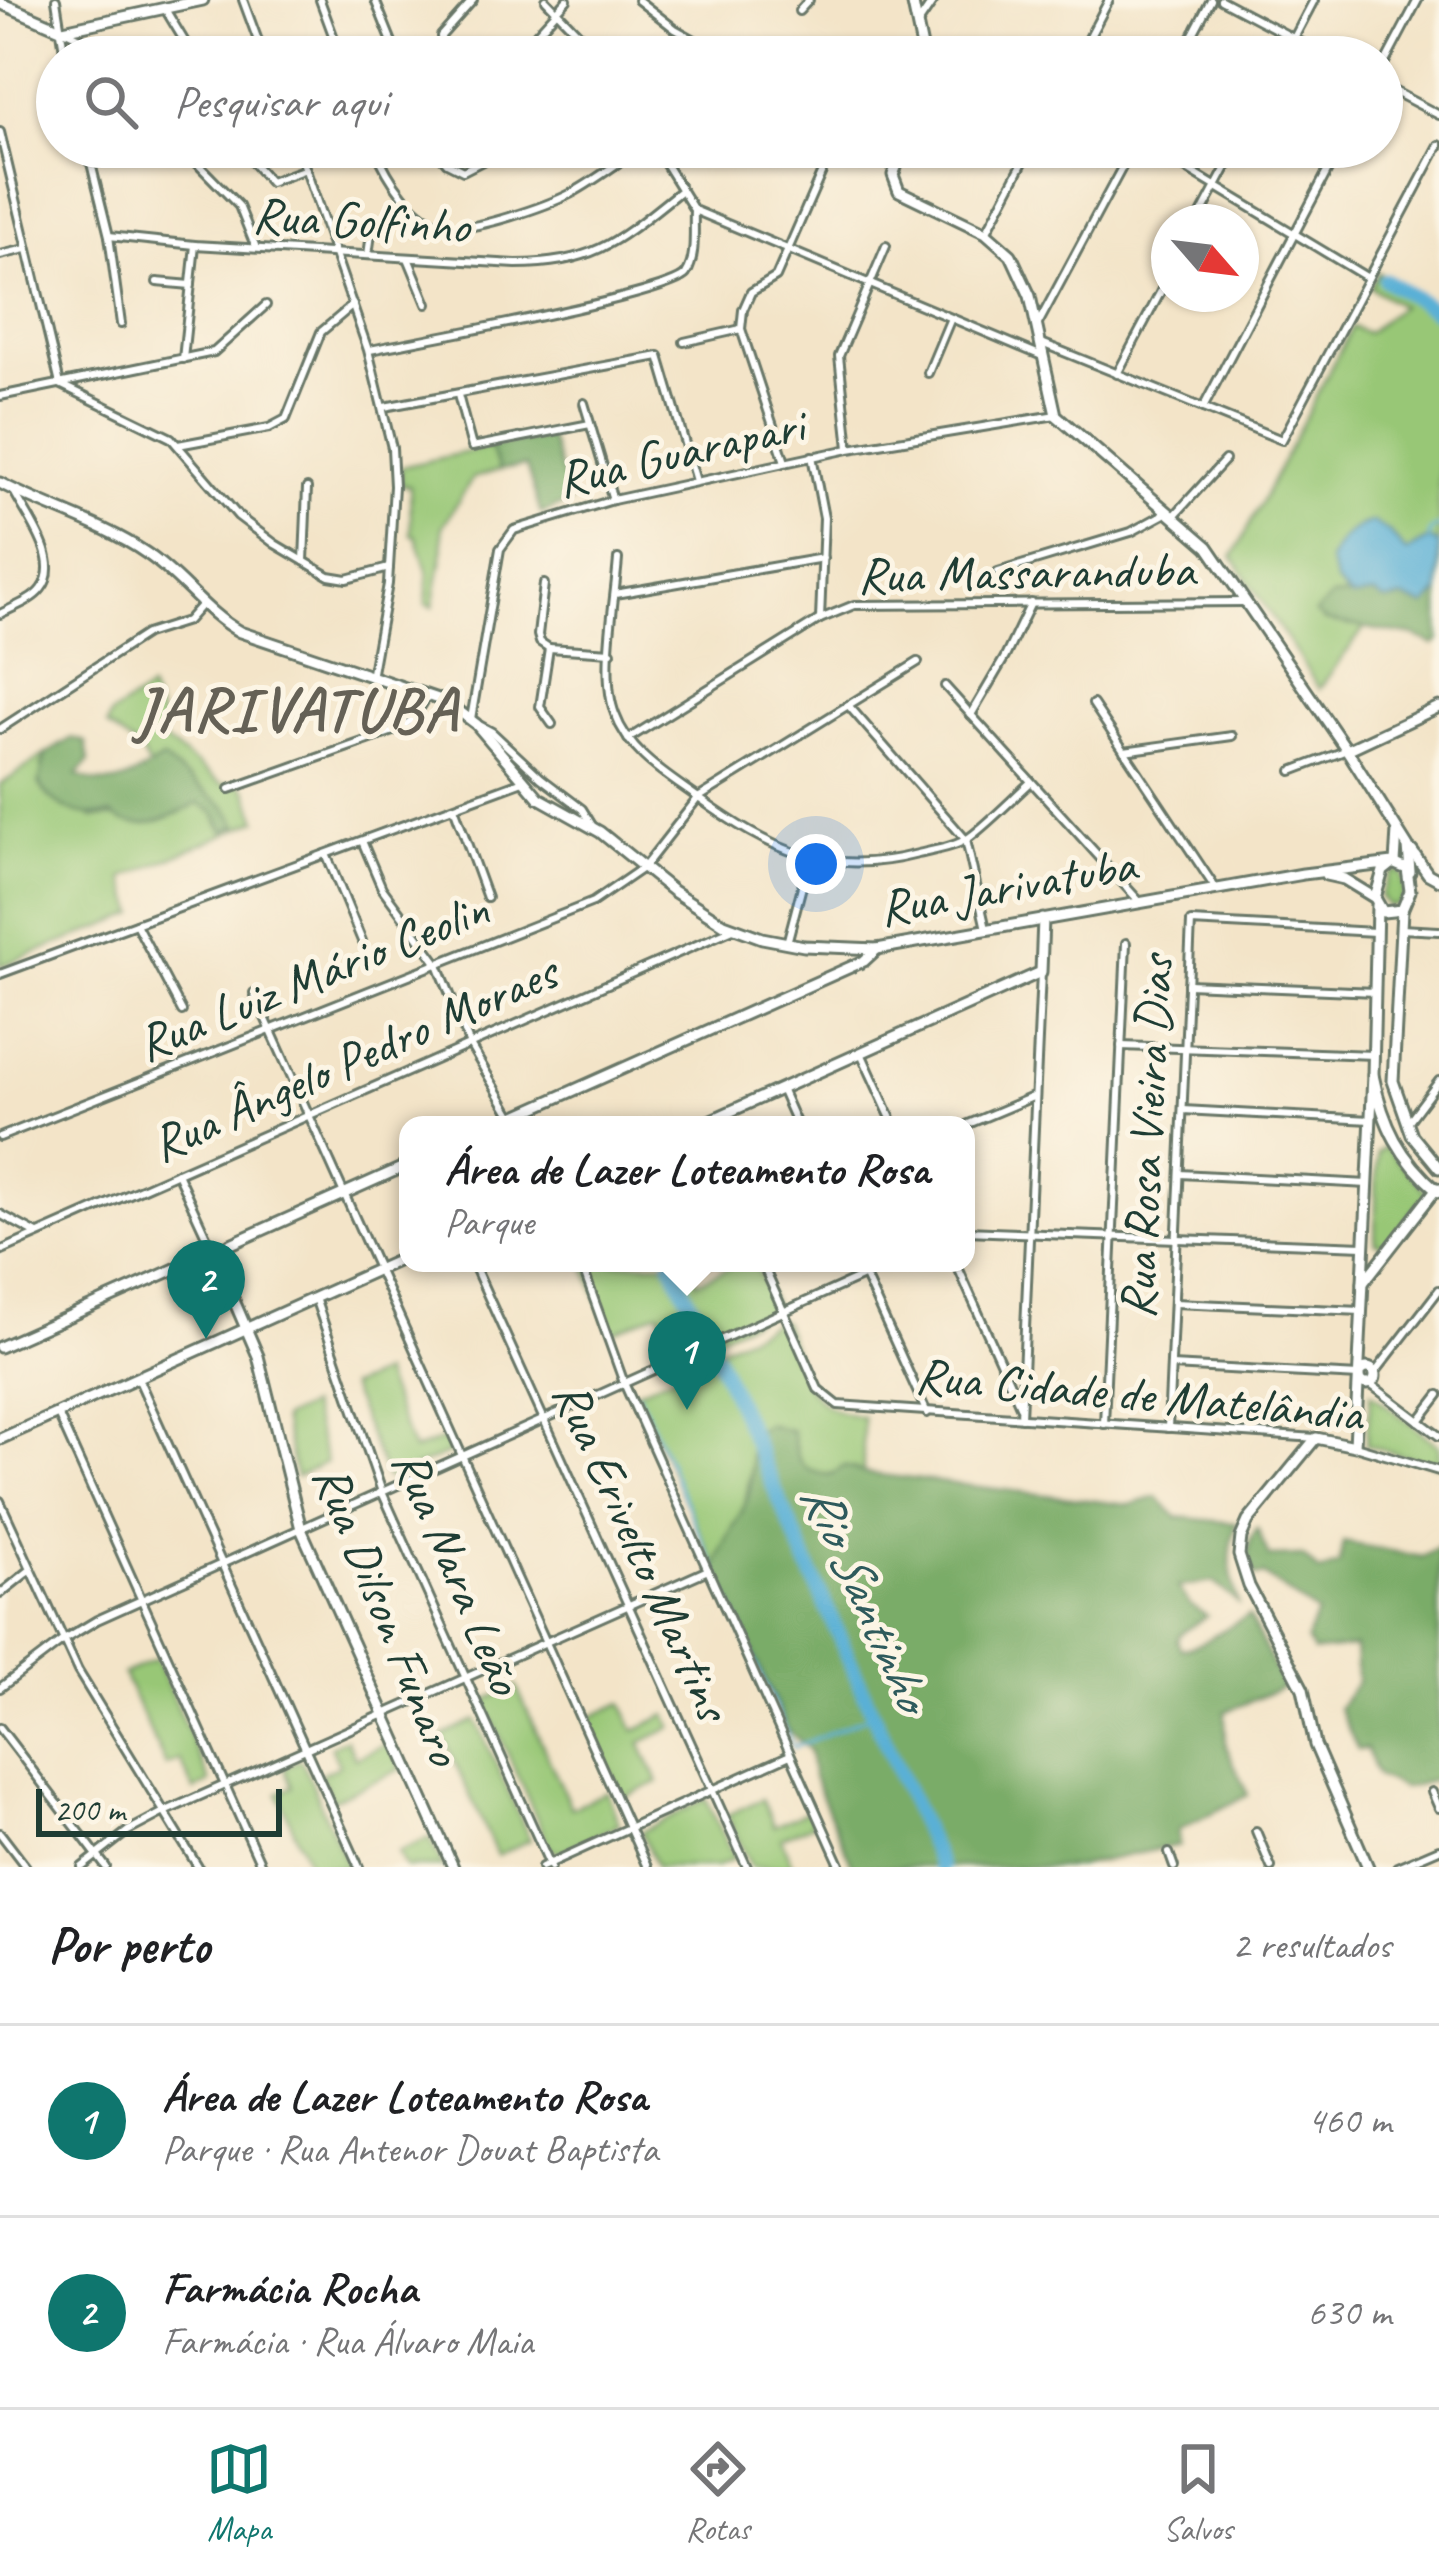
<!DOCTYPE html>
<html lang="pt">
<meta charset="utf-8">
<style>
:root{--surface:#fff;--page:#f2f2f2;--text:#202124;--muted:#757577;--line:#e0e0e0;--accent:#0f766e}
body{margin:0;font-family:Caveat,sans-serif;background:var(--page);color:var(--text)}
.compass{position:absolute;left:1151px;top:204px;width:108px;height:108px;border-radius:50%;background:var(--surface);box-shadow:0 3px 9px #0004;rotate:118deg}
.scale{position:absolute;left:36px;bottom:30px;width:246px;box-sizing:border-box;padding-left:12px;border:6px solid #1f3d34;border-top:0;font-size:33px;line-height:42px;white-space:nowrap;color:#1f3d34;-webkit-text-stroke:9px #fcf5e5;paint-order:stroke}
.you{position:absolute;left:816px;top:864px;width:42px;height:42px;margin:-30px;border:9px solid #fff;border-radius:50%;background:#1a73e8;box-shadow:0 0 0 18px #1a73e833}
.badge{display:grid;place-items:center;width:78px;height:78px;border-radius:50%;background:var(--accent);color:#fff;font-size:39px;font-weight:700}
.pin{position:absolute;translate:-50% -99px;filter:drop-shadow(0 3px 6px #0008)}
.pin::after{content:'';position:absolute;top:63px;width:42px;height:36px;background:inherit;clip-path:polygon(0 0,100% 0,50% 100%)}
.popup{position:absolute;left:399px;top:1116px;width:576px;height:156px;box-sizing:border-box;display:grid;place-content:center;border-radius:24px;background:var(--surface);filter:drop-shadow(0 3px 9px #0005);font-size:39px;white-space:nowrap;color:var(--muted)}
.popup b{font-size:45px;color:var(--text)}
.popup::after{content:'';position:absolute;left:50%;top:100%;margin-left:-24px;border:24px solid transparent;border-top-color:var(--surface)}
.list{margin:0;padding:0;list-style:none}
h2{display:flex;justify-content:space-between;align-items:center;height:156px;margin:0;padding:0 48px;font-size:51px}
h2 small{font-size:39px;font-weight:400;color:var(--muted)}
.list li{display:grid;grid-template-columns:78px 1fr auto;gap:36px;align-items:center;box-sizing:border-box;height:192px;padding:0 48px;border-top:3px solid var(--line)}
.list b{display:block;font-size:45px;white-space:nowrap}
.list p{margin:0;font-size:39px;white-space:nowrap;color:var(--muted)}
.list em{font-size:39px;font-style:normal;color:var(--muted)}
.icon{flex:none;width:66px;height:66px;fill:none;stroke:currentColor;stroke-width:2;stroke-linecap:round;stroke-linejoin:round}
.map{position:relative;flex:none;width:1439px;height:1867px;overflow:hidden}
.search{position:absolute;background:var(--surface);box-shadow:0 3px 9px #0004;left:36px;right:36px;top:36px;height:132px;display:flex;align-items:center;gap:30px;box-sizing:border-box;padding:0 42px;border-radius:66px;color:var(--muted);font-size:45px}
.sheet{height:540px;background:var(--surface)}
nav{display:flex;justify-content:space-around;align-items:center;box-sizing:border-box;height:168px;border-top:3px solid var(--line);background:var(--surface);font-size:33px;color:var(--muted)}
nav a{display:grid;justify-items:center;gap:6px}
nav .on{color:var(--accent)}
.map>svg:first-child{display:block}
</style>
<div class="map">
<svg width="1439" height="1867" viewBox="0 0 1439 1867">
<rect width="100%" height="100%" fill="#fcf5e5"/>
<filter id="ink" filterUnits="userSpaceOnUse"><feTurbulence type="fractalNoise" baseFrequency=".00833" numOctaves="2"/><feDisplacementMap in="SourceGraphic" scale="24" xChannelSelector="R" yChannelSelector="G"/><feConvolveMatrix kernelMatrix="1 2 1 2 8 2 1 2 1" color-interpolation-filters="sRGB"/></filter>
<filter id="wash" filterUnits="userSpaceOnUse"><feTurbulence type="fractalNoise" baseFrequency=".004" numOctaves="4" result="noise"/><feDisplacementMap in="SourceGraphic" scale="48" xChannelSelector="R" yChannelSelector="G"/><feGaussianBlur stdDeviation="2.7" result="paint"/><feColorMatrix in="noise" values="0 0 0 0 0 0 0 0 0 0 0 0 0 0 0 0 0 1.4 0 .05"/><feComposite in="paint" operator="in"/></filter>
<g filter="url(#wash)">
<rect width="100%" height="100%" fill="#f3e4c8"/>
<!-- green -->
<g fill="#98c776" stroke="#5c8255" stroke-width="3">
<path d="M1378 272 1439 306V592L1425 606C1397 595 1362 597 1332 598L1325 621 1366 626 1319 689 1233 557 1352 327 1367 333 1400 306 1370 287Z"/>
<path d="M489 447 500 470 473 478 442 527 443 553 433 607 426 604 428 573 416 536 411 534 410 486 401 485V467Z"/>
<path d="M149 690 166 728 162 739 222 784 239 783 247 791 258 820 124 878 136 914 0 966V785L46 754 41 767 92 818 177 814 198 802 215 813 219 825 227 808 162 759 149 767 140 750 107 726 111 715Z"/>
<path d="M1392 871 1402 873 1405 892 1401 903 1389 907 1380 896Z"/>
<path d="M1385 1147 1427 1193 1385 1246 1375 1242 1377 1153Z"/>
<path d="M584 1263H688L697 1282 740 1263H754L775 1306 773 1311 696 1346C672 1344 668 1331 659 1311L611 1333Z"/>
<path d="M779 1320 783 1322C804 1374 801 1408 863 1417V1473L854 1468C809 1481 799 1477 792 1431L752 1463 745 1504 716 1568 635 1392 708 1359 714 1351Z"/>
<path d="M382 1374 413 1451 444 1439 450 1453 387 1479 349 1387Z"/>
<path d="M1371 1393 1439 1446V1465L1366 1445Z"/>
<path d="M309 1406 326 1462 296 1477 282 1419Z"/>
<path d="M156 1659 210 1782 194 1791 180 1760 166 1766 123 1674Z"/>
<path d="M516 1686 571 1808 607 1792 619 1824 560 1852 551 1850 484 1701Z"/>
<path d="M622 1703 635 1730 667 1715 673 1727 640 1743 658 1782 623 1798 587 1719Z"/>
<path d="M476 1720 530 1840 497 1855 443 1736Z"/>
<path d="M346 1739 355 1758 389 1743 401 1769 332 1800 320 1774 339 1765 331 1746Z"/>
<path d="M299 1760 302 1762 348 1867H310L278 1793 292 1787 284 1768Z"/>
<path d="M706 1799 734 1858 716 1867H656L641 1832Z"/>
<path d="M762 1799 774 1826 808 1811 813 1824 781 1838 793 1867H751L727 1815Z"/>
<path d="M430 1838 443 1867H405L398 1852Z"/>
</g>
<!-- forest -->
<g fill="#7aac67" stroke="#4c744e" stroke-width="3">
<path d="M549 437 571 502 541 514 526 466 500 470 489 447Z"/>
<path d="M1439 592V641L1434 645 1415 636 1325 621 1315 613 1332 597 1374 594 1385 601 1403 598 1424 606Z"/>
<path d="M72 738 86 742 89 762 77 775C112 792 131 779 162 759L227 808 238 825 224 831 215 813 198 803C175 815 134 837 112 814 83 819 53 809 39 783L46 754Z"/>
<path d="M767 1424 792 1431C796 1461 800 1472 831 1475L844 1466 864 1473 1129 1505 1157 1497 1177 1517 1237 1523C1227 1552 1229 1573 1238 1603L1214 1582 1178 1587 1190 1605 1207 1616 1180 1634 1177 1641 1181 1649C1206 1645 1224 1627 1249 1616L1283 1687 1225 1712 1226 1746 1248 1795 1178 1830 1179 1845 1072 1867H853L812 1775 809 1750 788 1730 716 1568C721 1539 744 1517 750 1489 754 1468 747 1452 752 1433Z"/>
<path d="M1257 1528 1269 1557 1303 1556 1319 1572 1339 1564 1343 1542 1422 1557 1439 1547V1779L1402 1788 1377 1776 1366 1749 1358 1750 1338 1708 1357 1682 1355 1647 1313 1652 1306 1640 1317 1614 1264 1575 1256 1577C1246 1558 1245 1545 1257 1528Z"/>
</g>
<!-- water -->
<path fill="#5ab0d6" stroke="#3c7685" stroke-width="3" d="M1373 522 1390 533 1406 552 1429 539 1439 544V592L1425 606 1403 598 1385 601 1374 594 1352 598 1336 583 1329 561C1338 540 1350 528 1373 522Z"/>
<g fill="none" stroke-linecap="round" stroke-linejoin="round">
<!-- stream -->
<g stroke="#5ab0d6" stroke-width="3">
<path d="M1429 539 1430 532 1439 526"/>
<path d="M638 1393 793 1748 874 1714"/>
</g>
<!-- river -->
<g stroke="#5ab0d6" stroke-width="15">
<path d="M1385 280 1439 313"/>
<path d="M671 1263 709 1340"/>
<path d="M717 1357 940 1867"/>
</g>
</g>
</g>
<g filter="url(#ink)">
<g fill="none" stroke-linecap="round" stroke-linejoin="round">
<defs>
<g id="minor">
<path d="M56 0 65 57"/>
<path d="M243 0 264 57"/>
<path d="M320 0 341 57"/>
<path d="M375 0 398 57"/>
<path d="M546 0 601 57"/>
<path d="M638 0 675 29 725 57"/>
<path d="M1221 0 1329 57"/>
<path d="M165 9 194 57"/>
<path d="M799 11 809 0"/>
<path d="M919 22 934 0"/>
<path d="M66 31 119 57"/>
<path d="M442 57 441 36 473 0"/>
<path d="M515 57 567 0"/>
<path d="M1079 57 1109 0"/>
<path d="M1181 57 1211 0"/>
<path d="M1284 57 1314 0"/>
<path d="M1382 68 1418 0"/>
<path d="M1382 85 1439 115"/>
<path d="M0 132 60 384"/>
<path d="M87 147 109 236 195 245 516 264C596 264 620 239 679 192"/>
<path d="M181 147 239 206 256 248"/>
<path d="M239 147 270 182 306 169"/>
<path d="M298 147 368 350 392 448 394 486 388 584 371 678"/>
<path d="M375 147C387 178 413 219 447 227 471 233 549 205 572 193 596 180 619 162 641 147"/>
<path d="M433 147 447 163 463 171 510 147"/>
<path d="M655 147 694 210 1042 356"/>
<path d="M882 147 899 158"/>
<path d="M950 147 967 157 972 147"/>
<path d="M1150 147 1368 278"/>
<path d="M138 153 156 147"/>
<path d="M1197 222 1237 147"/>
<path d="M986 233 1031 147"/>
<path d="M109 236 121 324"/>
<path d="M0 255 26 249"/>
<path d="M368 255 372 227"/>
<path d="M408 258 427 304"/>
<path d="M157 282 191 285"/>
<path d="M1038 324 1133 147"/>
<path d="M684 342 741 329"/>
<path d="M1039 342 1282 440 1439 145"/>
<path d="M370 350C413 341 669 296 686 274 697 258 693 229 694 210"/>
<path d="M183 359 195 245"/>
<path d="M928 373 951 318"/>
<path d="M1117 374 1169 276"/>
<path d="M60 384 171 438 238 516 275 544 329 576 347 579 389 568"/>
<path d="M458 395 472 447 590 424"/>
<path d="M0 396 214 352 266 305"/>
<path d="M584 403 613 500"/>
<path d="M384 407 659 356 696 481"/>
<path d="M1203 408 1340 147"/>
<path d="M178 445 269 428 286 419 321 332 353 305"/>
<path d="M849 448 839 356 886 246"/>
<path d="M812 456 824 518 820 619"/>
<path d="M785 462 741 329 743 310 751 292 776 277 824 167 788 147"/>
<path d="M1174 516 1225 460"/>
<path d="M618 559C615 601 600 676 615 714 629 753 665 774 697 797 770 850 826 878 918 854 934 850 956 847 970 837 991 821 1011 800 1031 782"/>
<path d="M304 561 307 488"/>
<path d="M998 572 1131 532 1166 513"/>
<path d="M544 584 538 635 540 642 549 648"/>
<path d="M615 594 823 558"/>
<path d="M0 614C13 607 32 601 41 589 63 562 28 518 15 493"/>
<path d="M549 648 540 707 552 724"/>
<path d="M549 648 611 652"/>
<path d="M945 686 1139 901"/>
<path d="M1093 704 1216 889"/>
<path d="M848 705 966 840 986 929"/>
<path d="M971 715 1005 657 1031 603"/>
<path d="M471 719 500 549 514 530 613 500 849 449 1056 415"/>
<path d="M479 725 492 732 541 778 582 809 593 827"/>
<path d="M0 729 146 634 187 621 203 603"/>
<path d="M628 739 820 619 854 605 1246 602"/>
<path d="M1124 751 1232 736"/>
<path d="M1292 771 1347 750"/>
<path d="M230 789 402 728 414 718 428 695"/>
<path d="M454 807 487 898"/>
<path d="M362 841 382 888 438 964 470 1045 517 1125"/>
<path d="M326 854 362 941"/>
<path d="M136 924 182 1011"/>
<path d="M1401 929 1439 931"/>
<path d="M787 943 809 860"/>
<path d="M0 974 523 781"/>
<path d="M1188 984 1376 992"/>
<path d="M254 993 647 1867"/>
<path d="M1121 1046 1374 1055"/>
<path d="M861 1053 894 1125"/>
<path d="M781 1089 797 1125"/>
<path d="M1183 1110 1371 1120"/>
<path d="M1409 1121 1439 1081"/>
<path d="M966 1125 1035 1096"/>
<path d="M0 1137 593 902 644 867 698 798 918 662"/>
<path d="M177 1173 213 1251"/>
<path d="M1180 1174 1368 1184"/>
<path d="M0 1214 37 1234"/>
<path d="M966 1231 1364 1246"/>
<path d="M0 1251 733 929"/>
<path d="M473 1263 747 1867"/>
<path d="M581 1263 624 1383 841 1867"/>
<path d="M762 1263 818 1389 838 1405 1316 1438"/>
<path d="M859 1263 927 1413"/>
<path d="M956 1263 1020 1406"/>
<path d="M315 1298 382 1492 551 1867"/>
<path d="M1174 1303 1362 1311"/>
<path d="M1171 1366 1359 1376"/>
<path d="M1374 1374 1439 1290"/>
<path d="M138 1378 359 1867"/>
<path d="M1369 1383 1439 1436"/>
<path d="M58 1414 262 1867"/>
<path d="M1021 1418 1041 972"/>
<path d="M1419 1421 1439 1395"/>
<path d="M1104 1424 1126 943"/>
<path d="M1168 1428 1191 922 1375 932"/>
<path d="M1355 1446 1439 1471"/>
<path d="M0 1501 78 1671 198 1867"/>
<path d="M0 1594 30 1570"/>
<path d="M0 1688 62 1641 97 1620 892 1263"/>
<path d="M0 1728 106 1867"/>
<path d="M1432 1792 1439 1808"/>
<path d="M1256 1831 1271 1867"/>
<path d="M0 1833 26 1867"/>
<path d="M1169 1853 1174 1867"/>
<path d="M82 1867 128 1831 164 1812 708 1570"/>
<path d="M542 1867 790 1755"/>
<path d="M1397 1867 1439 1849"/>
</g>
<g id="tertiary">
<path d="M912 0 924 57"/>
<path d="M0 3 63 30 203 0"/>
<path d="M904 147 893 175 899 191 986 233 1011 255 1030 296 1056 415 1208 547 1347 750"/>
<path d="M1377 905 1373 1075C1383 1125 1400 1159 1439 1192"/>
<path d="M1402 910 1393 1081 1412 1135 1439 1168"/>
<path d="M496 1125 864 961 877 949"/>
<path d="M700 1125 1041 972 1043 919"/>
<path d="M213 1252 258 1356 301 1529 453 1867"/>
<path d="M1363 1283 1437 1188"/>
<path d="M0 1347 408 1165"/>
<circle cx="1367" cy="1376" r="8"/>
<path d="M0 1439 408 1256"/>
<path d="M1368 1867 1315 1745 1303 1689 1249 1586 1239 1555 1241 1537 1248 1521 1316 1438 1355 1446 1373 1075"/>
</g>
<g id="secondary">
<path d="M0 483C47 508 102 523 146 553 181 576 204 612 240 632L447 702 476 724 539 798 600 832 673 891 724 924 762 938 804 946 877 949 1303 874 1393 863 1407 869 1410 891 1402 910 1383 912 1375 898 1383 871 1393 863"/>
<path d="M1412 851 1428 874 1439 880"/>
<path d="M1395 863 1397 831"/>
<path d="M1410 872 1408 847 1347 750 1439 707"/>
<path d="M1326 875 1344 879 1375 898"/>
</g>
</defs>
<!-- minor casing -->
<use href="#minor" stroke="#697768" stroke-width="12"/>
<!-- tertiary casing -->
<use href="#tertiary" stroke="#697768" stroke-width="15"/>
<!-- secondary casing -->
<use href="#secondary" stroke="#697768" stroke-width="15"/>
<!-- minor -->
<use href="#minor" stroke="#fff" stroke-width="6"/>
<!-- tertiary -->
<use href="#tertiary" stroke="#fff" stroke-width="9"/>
<!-- secondary -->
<use href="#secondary" stroke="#fff" stroke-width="9"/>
</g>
</g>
<g text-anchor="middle" stroke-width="10" stroke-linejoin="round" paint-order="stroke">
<!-- street labels -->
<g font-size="51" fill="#1f3d34" stroke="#fcf5e5">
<text transform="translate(361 219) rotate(3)" y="18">Rua Golfinho</text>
<text transform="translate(680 451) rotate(-13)" y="18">Rua Guarapari</text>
<text transform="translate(1026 571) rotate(-1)" y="18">Rua Massaranduba</text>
<text transform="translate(1007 885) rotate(-10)" y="18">Rua Jarivatuba</text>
<text transform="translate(312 975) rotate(-22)" y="18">Rua Luiz Mário Ceolin</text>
<text transform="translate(353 1057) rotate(-24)" y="18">Rua Ângelo Pedro Moraes</text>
<text transform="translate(1145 1137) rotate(-87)" y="18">Rua Rosa Vieira Dias</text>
<text transform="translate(1139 1393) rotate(5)" y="18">Rua Cidade de Matelândia</text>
<text transform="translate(643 1550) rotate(66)" y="18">Rua Erivelto Martins</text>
<text transform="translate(459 1571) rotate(67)" y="18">Rua Nara Leão</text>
<text transform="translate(389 1614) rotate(68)" y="18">Rua Dilson Funaro</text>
</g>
<!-- water labels -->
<g font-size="54" font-style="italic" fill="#2e5a5c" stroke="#fcf5e5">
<text transform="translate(867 1595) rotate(66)" y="19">Rio Santinho</text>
</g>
<!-- district labels -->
<g font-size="63" font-weight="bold" letter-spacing="3" fill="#656156" stroke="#fcf5e5">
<text x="297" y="730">JARIVATUBA</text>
</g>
</g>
</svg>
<svg class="compass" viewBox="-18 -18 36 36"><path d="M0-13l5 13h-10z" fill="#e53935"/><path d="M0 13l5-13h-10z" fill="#757577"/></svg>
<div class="scale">200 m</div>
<div class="you"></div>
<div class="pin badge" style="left:687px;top:1410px">1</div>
<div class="popup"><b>Área de Lazer Loteamento Rosa</b>Parque</div>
<div class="pin badge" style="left:206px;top:1339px">2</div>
<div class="search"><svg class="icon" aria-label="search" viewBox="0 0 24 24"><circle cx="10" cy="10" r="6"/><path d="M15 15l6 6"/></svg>Pesquisar aqui</div>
</div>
<section class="sheet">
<h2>Por perto<small>2 resultados</small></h2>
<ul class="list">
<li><span class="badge">1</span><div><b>Área de Lazer Loteamento Rosa</b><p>Parque · Rua Antenor Douat Baptista</p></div><em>460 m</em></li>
<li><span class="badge">2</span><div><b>Farmácia Rocha</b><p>Farmácia · Rua Álvaro Maia</p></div><em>630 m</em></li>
</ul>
</section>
<nav>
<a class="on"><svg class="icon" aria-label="map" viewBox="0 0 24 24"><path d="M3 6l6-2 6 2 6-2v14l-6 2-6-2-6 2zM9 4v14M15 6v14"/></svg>Mapa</a>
<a><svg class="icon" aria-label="directions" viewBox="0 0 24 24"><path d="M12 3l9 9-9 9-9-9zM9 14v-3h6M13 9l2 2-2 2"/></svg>Rotas</a>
<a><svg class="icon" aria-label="saved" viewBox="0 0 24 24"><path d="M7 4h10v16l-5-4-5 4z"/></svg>Salvos</a>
</nav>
